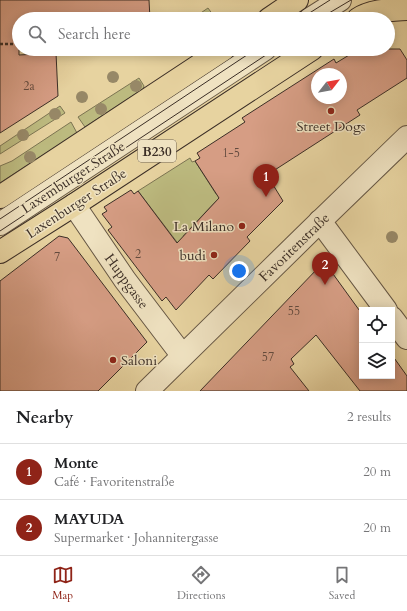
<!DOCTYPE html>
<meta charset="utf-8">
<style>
:root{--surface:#fff;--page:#f6f6f6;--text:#202124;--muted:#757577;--line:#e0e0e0;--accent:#8f2418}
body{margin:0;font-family:Cardo,serif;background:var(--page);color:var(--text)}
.controls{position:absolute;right:12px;bottom:12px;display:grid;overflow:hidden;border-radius:0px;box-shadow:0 2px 10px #0003}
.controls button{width:36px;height:36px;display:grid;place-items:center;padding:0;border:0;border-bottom:1px solid var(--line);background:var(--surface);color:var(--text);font:20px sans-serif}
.compass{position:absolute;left:311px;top:68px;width:36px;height:36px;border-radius:50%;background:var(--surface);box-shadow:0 2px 10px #0003;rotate:59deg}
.you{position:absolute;left:239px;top:271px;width:14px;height:14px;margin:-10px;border:3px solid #fff;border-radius:50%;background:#1a73e8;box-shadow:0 0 0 6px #1a73e833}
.badge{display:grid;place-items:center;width:26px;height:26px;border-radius:50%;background:var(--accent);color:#fff;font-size:13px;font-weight:700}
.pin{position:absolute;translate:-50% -33px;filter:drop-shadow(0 1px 2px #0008)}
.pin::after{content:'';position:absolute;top:21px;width:14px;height:12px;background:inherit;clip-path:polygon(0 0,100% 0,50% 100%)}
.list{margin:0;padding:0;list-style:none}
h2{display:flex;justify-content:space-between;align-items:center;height:52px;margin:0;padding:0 16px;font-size:17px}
h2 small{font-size:13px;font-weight:400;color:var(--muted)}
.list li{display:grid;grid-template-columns:26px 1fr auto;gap:12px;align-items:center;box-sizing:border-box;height:56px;padding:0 16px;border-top:1px solid var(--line)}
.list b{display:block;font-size:15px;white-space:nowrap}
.list p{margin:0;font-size:13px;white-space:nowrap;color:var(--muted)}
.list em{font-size:13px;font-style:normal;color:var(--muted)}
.icon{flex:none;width:22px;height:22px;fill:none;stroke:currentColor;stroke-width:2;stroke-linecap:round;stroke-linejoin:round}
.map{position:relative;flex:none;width:407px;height:391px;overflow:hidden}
.search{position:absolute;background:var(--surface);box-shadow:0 2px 10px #0003;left:12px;right:12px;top:12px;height:44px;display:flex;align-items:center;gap:10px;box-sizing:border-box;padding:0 14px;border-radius:22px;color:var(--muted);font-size:15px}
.sheet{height:164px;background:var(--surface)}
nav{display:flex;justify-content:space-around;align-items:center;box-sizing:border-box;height:56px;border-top:1px solid var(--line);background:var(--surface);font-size:11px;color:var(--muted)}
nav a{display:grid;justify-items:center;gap:2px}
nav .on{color:var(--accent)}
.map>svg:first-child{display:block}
</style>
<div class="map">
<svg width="407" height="391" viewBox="0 0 407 391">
<rect width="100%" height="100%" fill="#e7d3a0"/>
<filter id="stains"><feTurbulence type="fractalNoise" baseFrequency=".005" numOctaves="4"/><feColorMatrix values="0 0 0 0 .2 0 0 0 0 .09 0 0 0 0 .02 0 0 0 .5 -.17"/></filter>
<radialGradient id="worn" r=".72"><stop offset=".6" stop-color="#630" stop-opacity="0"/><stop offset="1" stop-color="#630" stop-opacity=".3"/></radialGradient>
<!-- green -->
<g fill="#bcba7f" stroke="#7c7452">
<path d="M208 8 213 15 206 19H192Z"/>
<path d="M139 78 144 86 143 89 85 127 78 117Z"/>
<path d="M60 106 65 113 0 154V146Z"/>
<path d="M71 122 77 133 0 183V166L12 161Z"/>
<path d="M190 158 192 162 195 161 216 194 229 196 216 201 183 236 186 240 180 246 138 191Z"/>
</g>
<!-- building -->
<g fill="#d69d84" stroke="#3b2e26" fill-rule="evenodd">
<path d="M0 0H149L150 19H19V55L56 53 58 96 0 133Z"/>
<path d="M359 49H400L407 60V78L357 110 360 115 267 175 283 201 247 237 250 241 213 279 209 275 176 310 166 297 162 301 108 230 112 227 102 214 107 211 104 207 131 190 134 194 138 191 177 243 219 198 195 161 200 158 197 153 245 122 242 118 334 59 336 63ZM317 74H341V98H317Z"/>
<path d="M59 236 68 238 147 342 98 391H0V281Z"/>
<path d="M319 267H328L362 314V376H392V355L407 376V391H360L316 335 291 359 294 364 290 367 309 391H200Z"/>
</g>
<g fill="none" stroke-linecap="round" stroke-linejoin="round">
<defs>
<g id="minor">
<path d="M310 19 340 0"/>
<path d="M74 205 125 280 182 355"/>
<path d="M320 221 386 310"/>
<path d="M0 224 265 49"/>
<path d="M392 318 407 338"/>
<path d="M147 391 310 231 407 137"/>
</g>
<g id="major">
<path d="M269 19 297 0"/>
<path d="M358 19C372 10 391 10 407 9"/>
<path d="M0 197 224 49"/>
<path d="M0 252 74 205 312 49"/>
</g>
</defs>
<!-- minor casing -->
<use href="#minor" stroke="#665744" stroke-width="24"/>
<!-- major casing -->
<use href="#major" stroke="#3b2e26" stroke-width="24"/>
<!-- path -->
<g stroke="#3b2e26" stroke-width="2.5" stroke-dasharray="3 2" stroke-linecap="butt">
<path d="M0 44H19"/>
<path d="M135 49 169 51"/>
</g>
<!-- minor -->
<use href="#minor" stroke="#efe2c1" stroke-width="22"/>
<!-- major -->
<use href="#major" stroke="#e7d3a0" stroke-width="22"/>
<!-- tram -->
<g stroke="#3b2e26" stroke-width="1">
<path d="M300 19 330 0"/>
<path d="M319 19 351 0"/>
<path d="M0 219 256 49"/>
<path d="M0 231 275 49"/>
</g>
</g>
<!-- trees -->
<g fill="#978867">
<circle cx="113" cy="77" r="6"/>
<circle cx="136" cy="86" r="6"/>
<circle cx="82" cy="97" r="6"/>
<circle cx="101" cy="109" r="6"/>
<circle cx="55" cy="114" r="6"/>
<circle cx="23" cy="135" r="6"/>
<circle cx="30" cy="157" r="6"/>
<circle cx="392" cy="237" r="6"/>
</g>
<!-- markers -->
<g fill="#8f2418" stroke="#efe2c1" stroke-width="1.5">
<circle cx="331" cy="111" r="4"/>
<circle cx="242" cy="226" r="4"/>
<circle cx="214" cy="255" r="4"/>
<circle cx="113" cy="360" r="4"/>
</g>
<g text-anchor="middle" stroke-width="3" stroke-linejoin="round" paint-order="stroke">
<!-- number labels -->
<g font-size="12" fill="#624a3e">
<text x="29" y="90">2a</text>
<text x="231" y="157">1-5</text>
<text x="138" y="258">2</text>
<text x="57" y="261">7</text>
<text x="294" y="315">55</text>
<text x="268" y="361">57</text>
</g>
<!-- shield labels -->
<rect fill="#efe2c1" stroke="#716454" stroke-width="1" x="138" y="140" width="38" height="22" rx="3"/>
<g font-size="13" font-weight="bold" fill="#3b2e26">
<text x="157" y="156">B230</text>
</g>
<!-- poi labels -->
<g font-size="14" fill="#3b2e26" stroke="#efe2c1" text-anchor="end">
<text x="331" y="131" text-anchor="middle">Street Dogs</text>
<text x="234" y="231">La Milano</text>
<text x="206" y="260">budi</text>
<text x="121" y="365" text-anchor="start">Saloni</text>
</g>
<!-- street labels -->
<g font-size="14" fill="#3b2e26" stroke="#efe2c1">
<text transform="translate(73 177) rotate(-33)" y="5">Laxemburger Straße</text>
<text transform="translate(76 203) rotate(-33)" y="5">Laxenburger Straße</text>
<text transform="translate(294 247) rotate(-44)" y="5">Favoritenstraße</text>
<text transform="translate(127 281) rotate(54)" y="5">Huppgasse</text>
</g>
</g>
<rect width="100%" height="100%" filter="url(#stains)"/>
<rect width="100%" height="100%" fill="url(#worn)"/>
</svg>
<div class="controls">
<button><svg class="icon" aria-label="locate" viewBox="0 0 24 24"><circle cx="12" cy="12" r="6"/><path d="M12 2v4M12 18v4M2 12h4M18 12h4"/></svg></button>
<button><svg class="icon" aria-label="layers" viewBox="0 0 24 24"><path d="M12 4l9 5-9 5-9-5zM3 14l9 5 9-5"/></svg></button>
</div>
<svg class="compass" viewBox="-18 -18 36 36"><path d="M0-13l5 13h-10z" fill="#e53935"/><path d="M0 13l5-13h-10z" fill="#757577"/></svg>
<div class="you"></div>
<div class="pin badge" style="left:266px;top:197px">1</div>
<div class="pin badge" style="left:325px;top:285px">2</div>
<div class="search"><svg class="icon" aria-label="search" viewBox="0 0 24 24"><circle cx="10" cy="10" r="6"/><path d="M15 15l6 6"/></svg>Search here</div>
</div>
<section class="sheet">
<h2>Nearby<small>2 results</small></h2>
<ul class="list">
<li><span class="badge">1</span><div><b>Monte</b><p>Café · Favoritenstraße</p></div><em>20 m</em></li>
<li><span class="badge">2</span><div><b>MAYUDA</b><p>Supermarket · Johannitergasse</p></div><em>20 m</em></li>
</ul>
</section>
<nav>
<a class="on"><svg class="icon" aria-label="map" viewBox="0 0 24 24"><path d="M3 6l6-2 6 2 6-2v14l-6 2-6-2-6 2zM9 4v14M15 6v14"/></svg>Map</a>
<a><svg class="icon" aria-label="directions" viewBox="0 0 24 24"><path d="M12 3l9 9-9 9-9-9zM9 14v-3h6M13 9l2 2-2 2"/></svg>Directions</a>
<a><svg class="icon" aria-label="saved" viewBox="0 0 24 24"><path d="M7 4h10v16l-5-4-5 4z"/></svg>Saved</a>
</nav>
